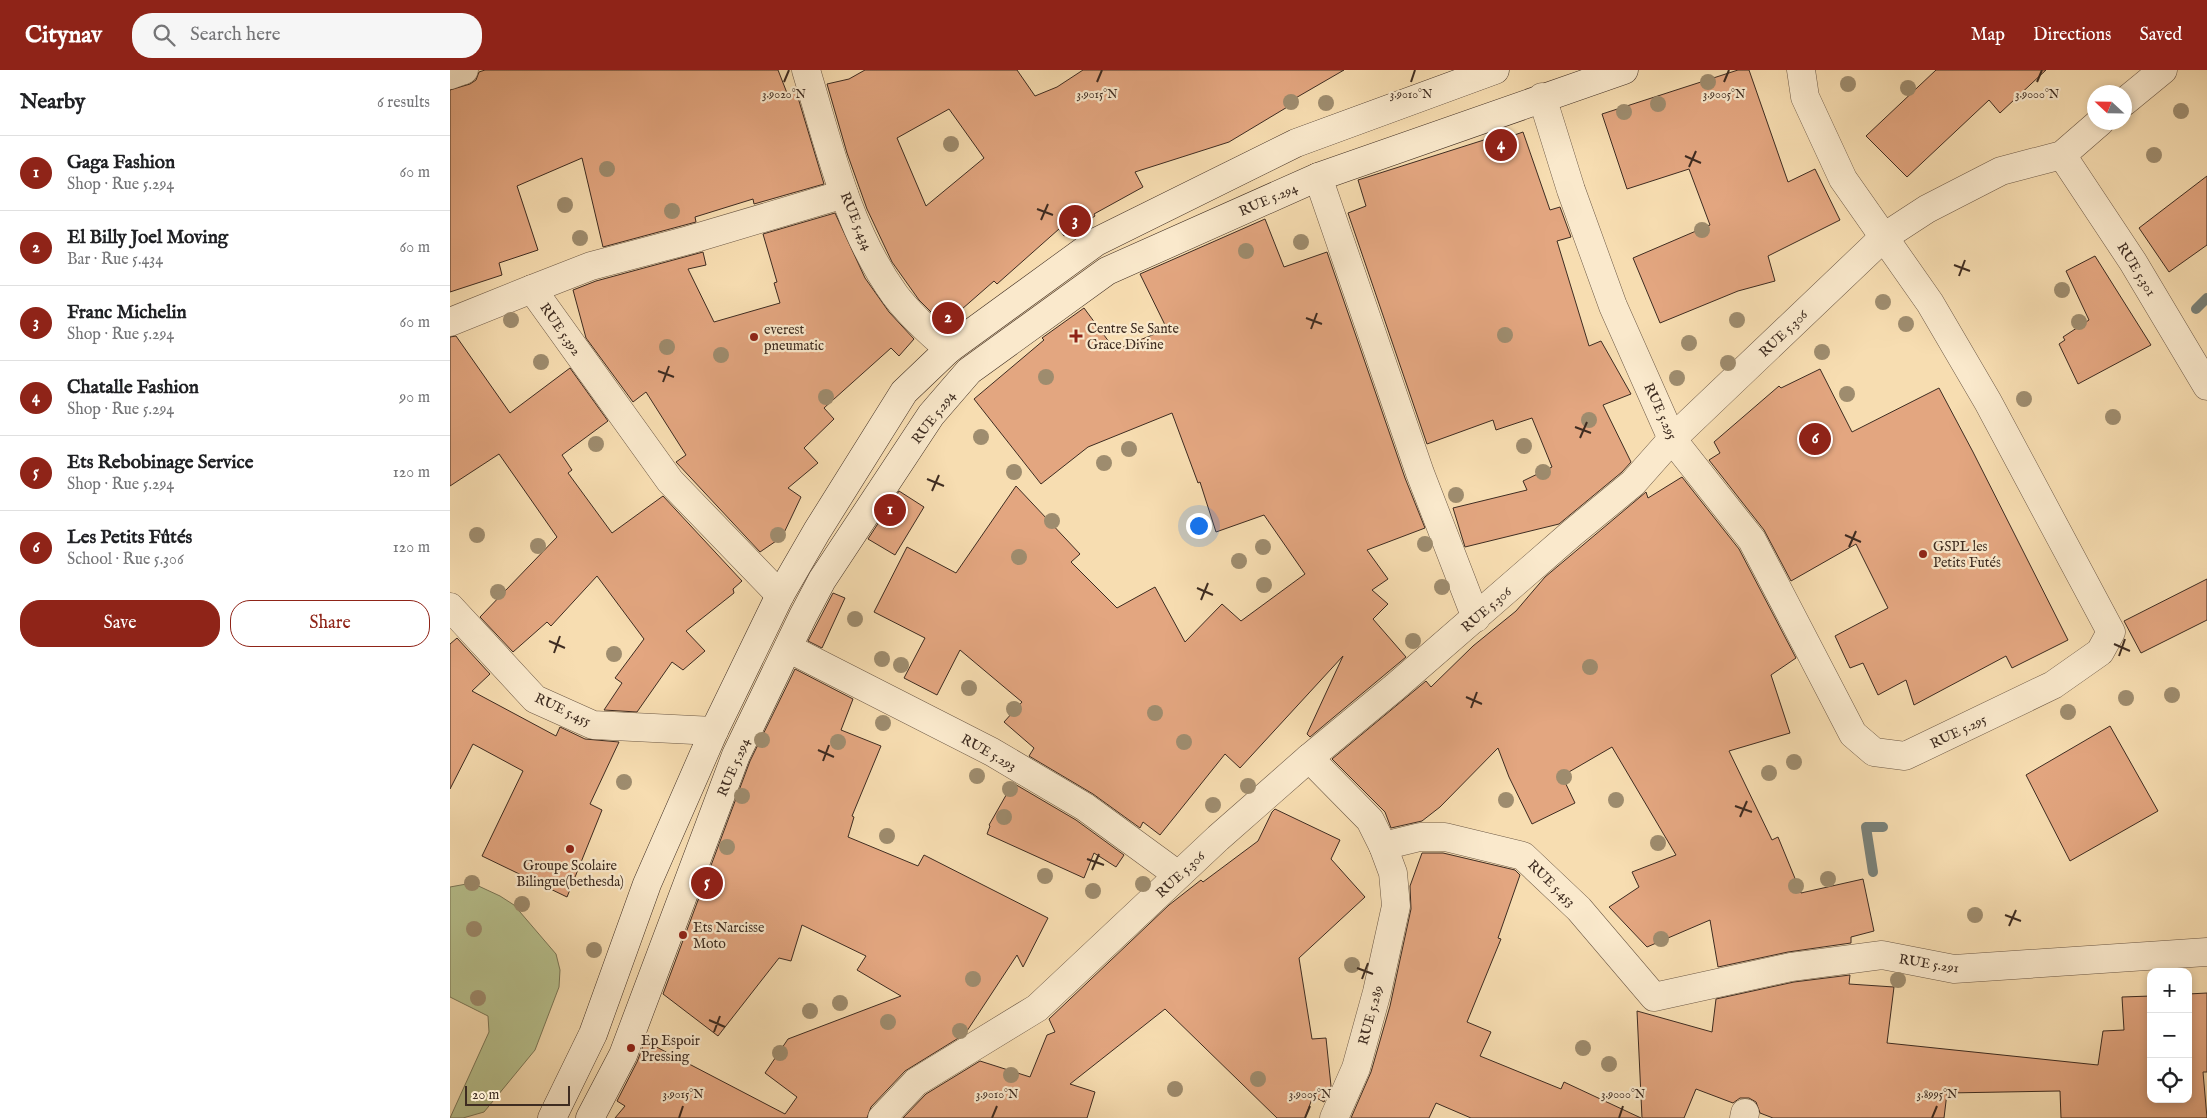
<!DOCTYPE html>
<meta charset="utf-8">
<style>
:root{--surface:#fff;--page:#f6f6f6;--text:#202124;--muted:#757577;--line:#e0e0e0;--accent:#8f2418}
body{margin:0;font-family:"IM FELL English",serif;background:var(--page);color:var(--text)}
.controls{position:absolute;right:15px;bottom:15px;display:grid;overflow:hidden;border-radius:10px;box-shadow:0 2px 8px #0003}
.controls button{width:45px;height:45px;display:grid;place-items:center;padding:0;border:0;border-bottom:1px solid var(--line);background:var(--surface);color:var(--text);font:25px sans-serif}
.compass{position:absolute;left:1637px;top:15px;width:45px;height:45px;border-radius:50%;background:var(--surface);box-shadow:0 2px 8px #0003;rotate:292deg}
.scale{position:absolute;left:15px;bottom:12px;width:105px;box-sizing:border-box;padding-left:5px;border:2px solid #3e2c21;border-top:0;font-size:14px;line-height:18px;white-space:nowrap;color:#3e2c21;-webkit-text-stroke:4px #fae9cc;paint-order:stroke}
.you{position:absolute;left:748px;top:455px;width:18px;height:18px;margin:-12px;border:4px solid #fff;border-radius:50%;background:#1a73e8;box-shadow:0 0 0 8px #1a73e833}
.badge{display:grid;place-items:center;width:32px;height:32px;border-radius:50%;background:var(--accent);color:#fff;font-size:16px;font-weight:700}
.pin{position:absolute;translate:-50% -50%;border:2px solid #fff;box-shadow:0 1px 5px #0006}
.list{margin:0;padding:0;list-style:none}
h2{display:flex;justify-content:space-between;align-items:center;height:65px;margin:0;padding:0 20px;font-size:21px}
h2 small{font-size:16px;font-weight:400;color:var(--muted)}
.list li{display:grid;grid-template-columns:32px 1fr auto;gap:15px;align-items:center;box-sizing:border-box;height:75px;padding:0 20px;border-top:1px solid var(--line)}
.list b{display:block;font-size:19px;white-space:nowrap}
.list p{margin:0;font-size:16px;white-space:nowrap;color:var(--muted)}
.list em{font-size:16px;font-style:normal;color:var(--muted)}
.actions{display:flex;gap:10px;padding:15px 20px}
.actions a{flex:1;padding:11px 0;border:1px solid var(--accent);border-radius:20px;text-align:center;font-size:18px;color:var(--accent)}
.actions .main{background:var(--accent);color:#fff}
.icon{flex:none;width:28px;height:28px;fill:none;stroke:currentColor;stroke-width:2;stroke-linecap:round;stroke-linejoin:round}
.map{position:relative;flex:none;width:1757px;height:1048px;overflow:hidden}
header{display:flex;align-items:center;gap:30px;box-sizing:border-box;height:70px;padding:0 25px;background:var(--accent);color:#fff}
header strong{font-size:24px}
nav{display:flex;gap:28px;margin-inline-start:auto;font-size:18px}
.search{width:350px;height:45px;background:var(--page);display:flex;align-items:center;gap:12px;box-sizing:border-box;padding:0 18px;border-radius:20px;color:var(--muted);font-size:19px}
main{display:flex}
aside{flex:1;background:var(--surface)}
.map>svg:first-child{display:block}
</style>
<header>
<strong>Citynav</strong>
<div class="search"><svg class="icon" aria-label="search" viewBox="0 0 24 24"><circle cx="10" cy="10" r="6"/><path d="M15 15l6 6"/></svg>Search here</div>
<nav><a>Map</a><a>Directions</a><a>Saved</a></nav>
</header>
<main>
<aside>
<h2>Nearby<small>6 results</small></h2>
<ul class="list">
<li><span class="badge">1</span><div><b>Gaga Fashion</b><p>Shop · Rue 5.294</p></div><em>60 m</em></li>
<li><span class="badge">2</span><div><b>El Billy Joel Moving</b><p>Bar · Rue 5.434</p></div><em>60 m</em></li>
<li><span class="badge">3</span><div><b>Franc Michelin</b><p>Shop · Rue 5.294</p></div><em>60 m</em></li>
<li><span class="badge">4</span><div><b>Chatalle Fashion</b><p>Shop · Rue 5.294</p></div><em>90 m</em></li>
<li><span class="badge">5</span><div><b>Ets Rebobinage Service</b><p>Shop · Rue 5.294</p></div><em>120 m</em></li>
<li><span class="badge">6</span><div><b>Les Petits Fûtés</b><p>School · Rue 5.306</p></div><em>120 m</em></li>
</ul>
<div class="actions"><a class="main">Save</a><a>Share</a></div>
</aside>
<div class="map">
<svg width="1757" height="1048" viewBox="0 0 1757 1048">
<rect width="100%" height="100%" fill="#f7ddb1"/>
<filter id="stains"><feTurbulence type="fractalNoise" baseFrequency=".004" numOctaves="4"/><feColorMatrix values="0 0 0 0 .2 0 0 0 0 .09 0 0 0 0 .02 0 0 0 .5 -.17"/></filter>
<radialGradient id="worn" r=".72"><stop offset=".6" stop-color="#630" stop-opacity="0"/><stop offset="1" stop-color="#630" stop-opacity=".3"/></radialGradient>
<!-- green -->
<path fill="#b8c28f" stroke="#7b7758" d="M22 813 50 826 64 835 106 884 110 900 109 917 85 980 34 1042 13 1048H0L39 962 38 946 0 927V817Z"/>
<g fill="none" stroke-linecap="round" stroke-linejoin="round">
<!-- stream -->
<g stroke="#788179" stroke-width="10">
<path d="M1746 239 1757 228"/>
<path d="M1423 802 1416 757H1433"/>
</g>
</g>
<!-- building -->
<g fill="#e3a680" stroke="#3e2c21" fill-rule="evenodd">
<path d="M35 0H328L337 23 346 21 374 114 304 134 303 129 245 147 246 152 153 177 132 88 67 116 88 180 49 193 52 205 0 222V20L20 14 26 10 29 2Z"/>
<path d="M415 0H567L585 26 607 17 633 0H894L837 33 839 36 779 72 685 102 693 117 644 144 645 146 614 166 609 159 547 214 544 211 496 253 488 243 485 246 469 230 442 192 417 139 397 83 377 14 399 9ZM499 39 534 88 476 136 447 68Z"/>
<path d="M1288 0H1299L1338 112 1365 99 1390 150 1318 186 1325 211 1288 221 1210 253 1183 188 1260 155 1239 99 1177 119 1152 44Z"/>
<path d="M1486 0H1596L1550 43 1539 30 1457 107 1416 66Z"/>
<path d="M1073 62 1100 140 1110 137 1121 167 1107 171 1139 276 1151 271 1181 324 1153 335 1181 392 1172 402 1109 454 1015 477 1003 438 1077 420 1073 411 1102 397 1082 348 1046 360 1043 350 977 374 898 143 916 136 908 110 1037 69 1039 74Z"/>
<path d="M1757 106V175L1719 202 1689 158Z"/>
<path d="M385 143 415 208 439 242 464 269 449 286 441 278 374 338 384 349 354 378 368 393 338 418 351 427 332 467 310 482 226 392 236 385 196 322 183 332 136 268 123 220 146 211 253 182 256 195 238 199 264 252 330 233 324 213 327 212 313 164Z"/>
<path d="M815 149 834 197 877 182 955 408 975 458 917 480 938 509 922 520 938 534 923 549 956 587 860 667 857 664 893 586 790 698 775 684 710 765 693 752 690 758 643 724 579 686 584 678 554 652 572 632 510 580 487 625 454 608 475 568 424 542 457 477 506 503 566 416 630 484 621 492 667 538 705 517 735 572 772 534 791 551 855 504 814 445 766 462 750 412 748 413 722 343 638 377 591 414 524 329 594 270 592 268 634 238 665 280 717 259 690 204Z"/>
<path d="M1645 186 1701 275 1628 314 1609 274 1615 270 1613 267 1639 250 1616 201Z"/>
<path d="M6 266 60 343 120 298 158 351 112 385 122 400 118 403 162 463 213 426 292 511 283 519 284 523 236 561 255 581 233 600 222 592 187 642 154 640 172 613 165 608 194 569 147 506 101 556 97 552 63 582 30 547 107 467 49 384 0 416V267Z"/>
<path d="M1370 299 1402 362 1489 318 1523 382 1618 570 1562 598 1556 586 1464 635 1456 610 1428 625 1413 593 1400 598 1385 566 1438 538 1406 474 1341 511 1314 460 1259 390 1270 383 1264 372 1329 316 1331 318Z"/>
<path d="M1232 407 1289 479 1346 588 1321 605 1340 663 1279 681 1322 770 1328 767 1351 823 1413 809 1424 861 1401 867V873L1338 882 1268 897 1260 850 1197 877 1159 837 1189 817 1182 802 1226 785 1162 677 1112 706 1125 733 1082 754 1059 707 1048 678 990 737 972 751 941 758 935 742 882 689 976 611 981 617 1023 576 1066 541 1095 507 1196 422 1198 428Z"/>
<path d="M449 421 474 437 445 485 418 469Z"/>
<path d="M1757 509V550L1691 583 1674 551Z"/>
<path d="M383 523 395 528 372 578 358 571Z"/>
<path d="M7 568 40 604 22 621 106 666 110 657 135 669 169 672 140 734 152 740 117 827 32 786 73 701 23 674 0 719V574Z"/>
<path d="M345 599 403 629 391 660 431 676 402 746 404 747 398 767 468 796 474 785 598 848 573 897 567 885 515 964 455 1001 421 1037 417 1048H165L175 1036 167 1031 187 992 195 971 335 1044 347 1027 315 1003 338 969 451 926 407 900 416 886 352 855 341 891 329 888 268 966 213 924 300 691Z"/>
<path d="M1660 656 1708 741 1620 791 1576 705Z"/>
<path d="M563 713 626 750 674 785 666 797 644 783 634 808 537 764 540 756 539 755Z"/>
<path d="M825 739 890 770 881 789 915 827 849 888 862 969 876 968 881 1016 874 1032 863 1026 855 1048H827L715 939 620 1014 645 1022 637 1048H453L476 1024 530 991 580 1007 597 965 605 962 599 949 719 835 751 810 753 812 808 771 822 742Z"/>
<path d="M972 783H993L1065 800 1070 805 1048 868 1051 869 1017 952 1041 962 1030 986 1111 1019 1114 1012 1191 1048H1021L986 1033 979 1048H901L921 1002 940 936 961 839 960 816Z"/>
<path d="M1400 905 1399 914 1444 917 1437 973 1648 995 1653 961 1674 960 1672 927 1701 926V1029H1738V924L1757 923V1002H1753L1757 1048H1611L1610 1021 1497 1023 1494 1048H1323L1310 1043 1306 1032 1299 1028H1290L1283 1033 1246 1019 1234 1048H1192L1187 941 1262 962 1266 929 1344 912Z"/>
</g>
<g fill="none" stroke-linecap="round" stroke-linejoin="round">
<defs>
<g id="street">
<path d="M356 0C379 76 398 160 445 225 461 246 480 263 499 279"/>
<path d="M0 5 14 0"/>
<path d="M1092 27 1121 120 1163 236 1222 369 1302 470 1403 664 1424 682 1455 686 1603 615 1650 582 1661 562 1538 332 1480 233 1393 109 1355 27 1351 0"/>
<path d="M1674 32 1713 0"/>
<path d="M1612 85 1683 192 1757 316"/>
<path d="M868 107 970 403 1026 548"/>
<path d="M0 252 82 219"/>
<path d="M330 525 220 411 82 219 141 196 239 170 394 124"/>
<path d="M0 537 85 629 143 655 264 661"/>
<path d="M338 578 542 682 635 737 728 805"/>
<path d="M859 688 920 750 933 776 943 803 946 836 927 922 906 998 884 1048"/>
<path d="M933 776 970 767H995L1073 786 1129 839 1204 927 1341 897 1432 885 1504 899 1757 882"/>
<path d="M432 1048 466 1012 587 938 768 768 859 688 945 617 1121 464 1183 413 1222 369 1434 167 1477 139 1551 101 1612 85 1650 52"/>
<path d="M1294 1048 1295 1043"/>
</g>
<g id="secondary">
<path d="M102 1048 143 964 197 814 264 661 330 525 367 461 454 322 499 279 646 172 846 73 1045 0"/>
<path d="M140 1048 173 985 286 685 353 546 372 510 481 345 519 301 657 201 868 107 1174 0"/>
</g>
</defs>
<!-- street casing -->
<use href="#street" stroke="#6c5845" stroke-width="29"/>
<!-- secondary casing -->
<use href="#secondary" stroke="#3e2c21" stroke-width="29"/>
<!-- street -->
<use href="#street" stroke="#fae9cc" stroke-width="28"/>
<!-- secondary -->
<use href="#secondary" stroke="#fae9cc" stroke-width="28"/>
</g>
<!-- trees -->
<g fill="#9e8c6e">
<circle cx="1258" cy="12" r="8"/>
<circle cx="1398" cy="14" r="8"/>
<circle cx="1458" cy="18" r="8"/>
<circle cx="841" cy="32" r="8"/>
<circle cx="876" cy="33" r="8"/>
<circle cx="1208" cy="34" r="8"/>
<circle cx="1731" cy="41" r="8"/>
<circle cx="1174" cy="42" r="8"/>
<circle cx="501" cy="74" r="8"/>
<circle cx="1704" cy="85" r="8"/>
<circle cx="157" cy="99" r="8"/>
<circle cx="115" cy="135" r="8"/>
<circle cx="222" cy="141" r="8"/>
<circle cx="1252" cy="160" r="8"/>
<circle cx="130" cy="168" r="8"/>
<circle cx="851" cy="172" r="8"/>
<circle cx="796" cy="181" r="8"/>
<circle cx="1612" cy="220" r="8"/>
<circle cx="1433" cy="232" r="8"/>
<circle cx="61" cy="250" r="8"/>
<circle cx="1287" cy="250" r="8"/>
<circle cx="1629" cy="252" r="8"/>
<circle cx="1456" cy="254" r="8"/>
<circle cx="1055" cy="265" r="8"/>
<circle cx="1239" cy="273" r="8"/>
<circle cx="217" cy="277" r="8"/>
<circle cx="1372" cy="282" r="8"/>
<circle cx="271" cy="285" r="8"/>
<circle cx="91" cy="292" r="8"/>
<circle cx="1278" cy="293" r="8"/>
<circle cx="596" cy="307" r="8"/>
<circle cx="1227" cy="308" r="8"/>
<circle cx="1397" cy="324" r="8"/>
<circle cx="376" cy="327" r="8"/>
<circle cx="1574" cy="329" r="8"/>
<circle cx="1663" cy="347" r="8"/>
<circle cx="1139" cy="350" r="8"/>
<circle cx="531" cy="367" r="8"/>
<circle cx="146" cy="374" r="8"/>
<circle cx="1074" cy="376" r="8"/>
<circle cx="679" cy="379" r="8"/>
<circle cx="654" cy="393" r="8"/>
<circle cx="564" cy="402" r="8"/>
<circle cx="1093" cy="402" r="8"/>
<circle cx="1006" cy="425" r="8"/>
<circle cx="602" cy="451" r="8"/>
<circle cx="27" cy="465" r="8"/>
<circle cx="328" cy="465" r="8"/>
<circle cx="975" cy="474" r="8"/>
<circle cx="88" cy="476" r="8"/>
<circle cx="813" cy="477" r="8"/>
<circle cx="569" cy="487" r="8"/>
<circle cx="789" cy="491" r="8"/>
<circle cx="814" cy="515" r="8"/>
<circle cx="992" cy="517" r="8"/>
<circle cx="48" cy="522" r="8"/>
<circle cx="405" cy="549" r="8"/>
<circle cx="963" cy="571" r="8"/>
<circle cx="164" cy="584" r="8"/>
<circle cx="432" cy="589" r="8"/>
<circle cx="451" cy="595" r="8"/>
<circle cx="1140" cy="597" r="8"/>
<circle cx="519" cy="618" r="8"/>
<circle cx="1722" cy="625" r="8"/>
<circle cx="1676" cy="628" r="8"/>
<circle cx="564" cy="639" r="8"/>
<circle cx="1618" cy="642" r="8"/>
<circle cx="705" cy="643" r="8"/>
<circle cx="433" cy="653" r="8"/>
<circle cx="312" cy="670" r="8"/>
<circle cx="388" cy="672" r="8"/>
<circle cx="734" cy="672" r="8"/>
<circle cx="1344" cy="692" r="8"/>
<circle cx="1319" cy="703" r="8"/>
<circle cx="527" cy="706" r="8"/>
<circle cx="1114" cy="707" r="8"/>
<circle cx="174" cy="712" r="8"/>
<circle cx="798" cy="716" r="8"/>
<circle cx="560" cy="719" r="8"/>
<circle cx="292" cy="726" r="8"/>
<circle cx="1056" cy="730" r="8"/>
<circle cx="1166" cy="730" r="8"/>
<circle cx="763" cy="735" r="8"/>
<circle cx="554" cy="747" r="8"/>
<circle cx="437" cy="766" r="8"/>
<circle cx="1208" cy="773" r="8"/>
<circle cx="277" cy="777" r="8"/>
<circle cx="595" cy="806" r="8"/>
<circle cx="1378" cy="809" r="8"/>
<circle cx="22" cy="813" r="8"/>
<circle cx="693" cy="814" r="8"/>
<circle cx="1346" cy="816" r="8"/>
<circle cx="643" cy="821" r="8"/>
<circle cx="72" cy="834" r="8"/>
<circle cx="1525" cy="845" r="8"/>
<circle cx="24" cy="859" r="8"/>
<circle cx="1211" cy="869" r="8"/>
<circle cx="144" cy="880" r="8"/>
<circle cx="902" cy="895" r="8"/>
<circle cx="523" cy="909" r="8"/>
<circle cx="1448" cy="910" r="8"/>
<circle cx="28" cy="928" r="8"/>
<circle cx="390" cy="933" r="8"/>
<circle cx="360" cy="941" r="8"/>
<circle cx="438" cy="952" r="8"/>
<circle cx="510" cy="961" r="8"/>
<circle cx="1133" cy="978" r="8"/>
<circle cx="330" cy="983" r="8"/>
<circle cx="1159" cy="994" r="8"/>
<circle cx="561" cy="1005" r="8"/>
<circle cx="808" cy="1009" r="8"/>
<circle cx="725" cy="1019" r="8"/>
</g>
<!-- ticks -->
<path fill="none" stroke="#3e2c21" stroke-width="2" d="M334 12 339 0M647 12 652 0M961 12 965 0M1274 12 1279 0M1587 12 1592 0M1235 86 1251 93M1239 97 1246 81M587 139 603 145M591 150 598 134M1504 195 1520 201M1509 206 1515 190M856 248 872 254M861 259 867 243M208 301 224 307M213 312 219 296M1125 357 1141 363M1130 368 1137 352M477 409 494 416M482 421 489 405M1395 465 1411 472M1399 477 1406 461M747 518 763 525M751 530 758 513M99 571 115 578M1664 574 1680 581M104 583 110 566M1669 586 1675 569M1016 627 1032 634M1021 638 1027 622M368 680 384 687M373 691 379 675M1285 736 1302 742M1290 747 1297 731M637 789 654 795M642 800 649 784M1555 845 1571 851M1559 856 1566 840M907 898 923 904M912 909 918 893M259 950 275 957M264 962 270 946M229 1048 233 1036M542 1048 547 1036M855 1048 860 1036M1169 1048 1173 1036M1482 1048 1487 1036"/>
<!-- markers -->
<g fill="#8f2418" stroke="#fae9cc" stroke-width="2">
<path d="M623.5 258.5h5v5h5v5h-5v5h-5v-5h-5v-5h5z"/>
<circle cx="304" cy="267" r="5"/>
<circle cx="1473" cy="484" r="5"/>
<circle cx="120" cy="779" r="5"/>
<circle cx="233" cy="865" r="5"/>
<circle cx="181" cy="978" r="5"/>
</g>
<g text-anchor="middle" stroke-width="4.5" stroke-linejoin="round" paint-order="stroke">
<!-- street labels -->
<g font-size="14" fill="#3e2c21" stroke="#fae9cc">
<text transform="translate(818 129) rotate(-24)" y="5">RUE 5.294</text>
<text transform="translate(407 151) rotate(67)" y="5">RUE 5.434</text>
<text transform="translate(1687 199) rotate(58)" y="5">RUE 5.301</text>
<text transform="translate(111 259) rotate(55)" y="5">RUE 5.392</text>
<text transform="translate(1333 263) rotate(-44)" y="5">RUE 5.306</text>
<text transform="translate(1211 341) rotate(65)" y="5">RUE 5.295</text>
<text transform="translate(483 347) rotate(-53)" y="5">RUE 5.294</text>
<text transform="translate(1036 539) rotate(-41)" y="5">RUE 5.306</text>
<text transform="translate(113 639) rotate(25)" y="5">RUE 5.455</text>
<text transform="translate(1508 661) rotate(-26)" y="5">RUE 5.295</text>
<text transform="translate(539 682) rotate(29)" y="5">RUE 5.293</text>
<text transform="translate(283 697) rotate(-67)" y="5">RUE 5.294</text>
<text transform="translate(730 804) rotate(-43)" y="5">RUE 5.306</text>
<text transform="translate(1102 813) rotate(44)" y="5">RUE 5.453</text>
<text transform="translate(1479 893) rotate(9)" y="5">RUE 5.291</text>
<text transform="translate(920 945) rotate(-75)" y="5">RUE 5.289</text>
</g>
<!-- poi labels -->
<g font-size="14" fill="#3e2c21" stroke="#fae9cc" text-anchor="start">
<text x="637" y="263">Centre Se Sante<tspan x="637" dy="16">Grace Divine</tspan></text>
<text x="314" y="264">everest<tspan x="314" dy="16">pneumatic</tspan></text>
<text x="1483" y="481">GSPL les<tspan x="1483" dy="16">Petits Futés</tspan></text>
<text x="120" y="800" text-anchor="middle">Groupe Scolaire<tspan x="120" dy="16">Bilingue(bethesda)</tspan></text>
<text x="243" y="862">Ets Narcisse<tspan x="243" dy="16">Moto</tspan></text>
<text x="191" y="975">Ep Espoir<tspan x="191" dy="16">Pressing</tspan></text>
</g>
</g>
<g font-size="12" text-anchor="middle" fill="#3e2c21" stroke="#fae9cc" stroke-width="4.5" stroke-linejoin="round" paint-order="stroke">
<text x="334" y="28">3.9020°N</text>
<text x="647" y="28">3.9015°N</text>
<text x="961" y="28">3.9010°N</text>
<text x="1274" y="28">3.9005°N</text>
<text x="1587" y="28">3.9000°N</text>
<text x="233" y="1028">3.9015°N</text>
<text x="547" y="1028">3.9010°N</text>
<text x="860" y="1028">3.9005°N</text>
<text x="1173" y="1028">3.9000°N</text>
<text x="1487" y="1028">3.8995°N</text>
</g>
<rect width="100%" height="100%" filter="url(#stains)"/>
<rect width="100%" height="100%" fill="url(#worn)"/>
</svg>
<div class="controls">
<button>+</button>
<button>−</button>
<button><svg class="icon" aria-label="locate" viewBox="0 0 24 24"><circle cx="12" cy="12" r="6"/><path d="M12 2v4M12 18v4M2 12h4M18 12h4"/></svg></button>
</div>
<svg class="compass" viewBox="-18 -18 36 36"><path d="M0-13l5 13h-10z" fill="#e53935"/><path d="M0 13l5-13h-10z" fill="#757577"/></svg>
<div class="scale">20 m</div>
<div class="you"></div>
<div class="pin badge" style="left:440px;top:440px">1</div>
<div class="pin badge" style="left:498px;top:248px">2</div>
<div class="pin badge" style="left:625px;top:151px">3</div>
<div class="pin badge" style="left:1051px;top:75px">4</div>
<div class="pin badge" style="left:257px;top:813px">5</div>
<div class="pin badge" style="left:1365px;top:369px">6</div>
</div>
</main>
